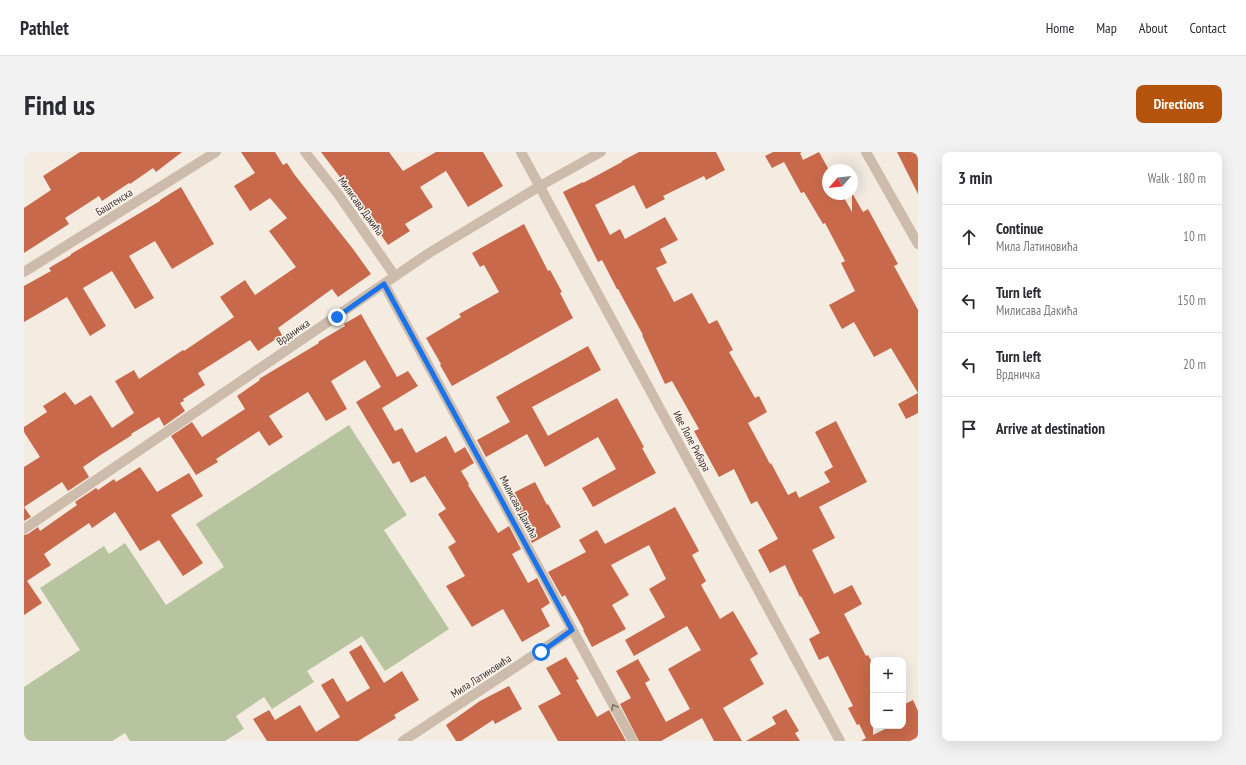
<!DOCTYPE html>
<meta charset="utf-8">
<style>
:root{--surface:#fff;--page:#f2f2f3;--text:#2b2b33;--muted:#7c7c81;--line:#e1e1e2;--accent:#b45309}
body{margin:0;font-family:"PT Sans Narrow",sans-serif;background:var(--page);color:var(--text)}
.controls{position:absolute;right:12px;bottom:12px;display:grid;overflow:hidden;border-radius:8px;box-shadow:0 4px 16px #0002}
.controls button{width:36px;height:36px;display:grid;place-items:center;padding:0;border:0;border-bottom:1px solid var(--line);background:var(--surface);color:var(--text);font:20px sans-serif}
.compass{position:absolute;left:798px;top:12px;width:36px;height:36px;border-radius:50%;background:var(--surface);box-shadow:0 4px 16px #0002;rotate:242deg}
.stop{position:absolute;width:12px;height:12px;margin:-9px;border:3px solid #1a73e8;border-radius:50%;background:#fff}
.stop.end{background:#1a73e8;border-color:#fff;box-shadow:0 1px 4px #0008}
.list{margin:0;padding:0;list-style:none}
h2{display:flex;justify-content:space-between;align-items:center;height:52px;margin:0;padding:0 16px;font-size:17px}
h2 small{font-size:13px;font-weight:400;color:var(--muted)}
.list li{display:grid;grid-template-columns:26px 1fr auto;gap:12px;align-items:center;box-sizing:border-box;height:64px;padding:0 16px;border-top:1px solid var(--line)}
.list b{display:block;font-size:15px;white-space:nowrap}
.list p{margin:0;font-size:13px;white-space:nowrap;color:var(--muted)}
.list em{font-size:13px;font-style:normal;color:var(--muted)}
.icon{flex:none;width:22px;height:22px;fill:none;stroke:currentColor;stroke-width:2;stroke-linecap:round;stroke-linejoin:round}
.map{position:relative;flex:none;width:894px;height:589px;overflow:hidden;border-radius:8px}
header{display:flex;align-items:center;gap:24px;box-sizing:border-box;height:56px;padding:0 20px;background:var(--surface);border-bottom:1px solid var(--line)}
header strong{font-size:19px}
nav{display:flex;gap:22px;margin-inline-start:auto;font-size:14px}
.intro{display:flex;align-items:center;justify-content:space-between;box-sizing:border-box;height:96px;padding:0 24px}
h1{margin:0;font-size:28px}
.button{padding:10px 18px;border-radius:8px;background:var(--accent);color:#fff;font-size:14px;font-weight:700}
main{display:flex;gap:24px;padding:0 24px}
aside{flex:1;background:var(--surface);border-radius:8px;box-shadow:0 4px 16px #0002}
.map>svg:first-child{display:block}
</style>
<header>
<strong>Pathlet</strong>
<nav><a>Home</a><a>Map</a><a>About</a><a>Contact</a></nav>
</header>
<div class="intro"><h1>Find us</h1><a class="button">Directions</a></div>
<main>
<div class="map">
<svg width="894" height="589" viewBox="0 0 894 589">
<rect width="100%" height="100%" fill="#f4ebe1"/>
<!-- green -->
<path fill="#b8c4a0" d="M325 273 383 363 360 378 425 477 361 519 338 484 283 519 290 530 248 557 240 545 212 564 220 577 201 589H106L101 581 88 589H0V535L56 498 16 436 80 394 85 402 101 391 142 453 200 415 172 372Z"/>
<!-- building -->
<g fill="#c8694b">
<path d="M56 0H158L132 20 129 16 106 32 105 31 78 49 75 44 41 66 45 72 0 101V56L27 38 19 24Z"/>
<path d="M217 0H251L259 13 263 11 270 22 329 97 347 122 314 145 308 137 254 176 258 183 234 199 226 188 174 221 181 233 159 247 160 249 156 251 161 259 140 274 135 265 107 282 108 283 75 304 59 315 65 325 44 339 38 330 0 355 7 365 0 369V315L16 305 0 280V275L23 260 19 254 41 240 51 253 67 243 88 276 110 261 91 229 110 218 115 227 159 198 160 199 210 165 196 145 221 128 231 143 272 115 245 79 263 66 246 46 226 59 210 34 231 21Z"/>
<path d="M297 0H365L379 19 412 0H459L479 34 444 55 422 19 396 35 409 55 381 72 386 79 364 93 325 37Z"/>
<path d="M615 0H692L701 18 682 28 680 24 639 44 641 47 622 57 610 33 571 53 586 83 596 77 601 87 641 65 654 88 636 97 643 111 632 116 650 150 668 141 685 172 693 168 709 198 705 200 731 246 735 244 743 260 724 271 746 312 747 311 764 343 772 339 775 346 806 330 800 320 809 315 791 280 812 269 843 330 795 355 811 386 788 398 810 442 828 433 838 452 820 462 842 504 844 503 849 512V583L867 574H879V553L889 548 894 559V585L886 589H837L842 586 835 572 833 573 824 556 829 554 804 504 795 508 785 487 796 481 777 444 776 445 761 413 746 421 734 398 754 387 733 349 727 352 710 317 695 325 670 279 675 277 648 229 641 232 618 183H619L594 137H593L578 108 574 110 539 40 559 30V31L598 10V9Z"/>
<path d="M749 0H778L776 1 779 8 795 0 805 18 804 42H818L828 60V41L839 60 844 57 874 112 870 114 894 158V261L882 267 874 252 894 241 867 196 850 205 830 170 818 177 805 153 831 139 817 111 821 109 801 71 799 72 780 40 777 41 760 10 748 16 741 4Z"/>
<path d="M873 0H894V42Z"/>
<path d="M157 35 190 92 148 117 131 89 105 104 130 146 111 157 88 119 59 136 82 174 66 184 43 145 0 170V134L27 119 25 116 47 103V102L136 49V48Z"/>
<path d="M500 72 524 119 526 118 538 140 536 141 549 166 428 234 416 213 417 212 402 186 437 165 435 162 475 140 460 113 456 115 448 101Z"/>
<path d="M337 162 373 225 384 219 394 234 358 256 371 279 378 276 392 301 422 284 431 301 441 295 450 311 437 319 445 332 444 333 474 381 485 374 497 397 488 402 504 431 513 426 526 451 517 457 526 474 498 490 479 457 448 475 422 434 441 424 424 395 432 390 414 362 422 357 401 324 387 331 375 309 369 312 332 250 357 235 341 208 307 229 323 257 302 269 284 240 245 264 259 285 245 294 235 279 192 307 194 310 172 323 147 284 168 270 178 285 221 257 213 244 236 228 235 227 295 191 294 190 321 174 320 172Z"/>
<path d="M564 194 577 218 508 255 524 284 593 246 620 295 618 296 632 321 569 355 558 336 592 317 574 285 521 315 503 282 462 305 453 288 486 270 472 245Z"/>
<path d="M116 315 133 340 165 321 179 344 147 363 179 411 159 424 135 388 116 399 91 360 68 376 65 371 20 402 27 413 3 429 18 451 0 463V383L4 382 14 375 16 379 53 353 51 350 72 336 74 338 90 327 92 330Z"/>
<path d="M511 330 523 353 524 352 537 375 508 391 496 368 498 367 485 343Z"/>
<path d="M651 355 675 399 668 403 682 429 677 433 696 467 709 459 734 502 726 507 740 532 699 556 718 589H690L678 566 637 589H615L596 552 607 546 592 519 614 507 626 528 621 531 642 570 666 557 644 517 677 498 663 474 610 504 601 488 641 465 625 437 642 427 625 393 587 413 605 443 588 453 602 477 568 495 559 478H560L541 443 538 445 524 420 562 400 555 388 573 378 581 392Z"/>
<path d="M337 493 360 531 378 519 395 548 370 563 372 566 334 589H243L229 567 245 558 251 568 276 553 292 580 316 565 297 533 309 526 323 550 346 536 325 500Z"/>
<path d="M542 505 555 527 552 528 573 565 585 558 602 589H534L514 554 537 542 522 516Z"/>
<path d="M485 534 498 557 471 572 469 568 437 589H432L422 573 456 549Z"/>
<path d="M762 557 775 579 771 581 776 589H722L752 572 748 565Z"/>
</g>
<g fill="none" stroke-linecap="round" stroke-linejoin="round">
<!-- minor -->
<g stroke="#cdbbac" stroke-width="10">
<path d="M281 0 314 42 371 124"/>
<path d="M497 0 816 589"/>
<path d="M842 0 894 92"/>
<path d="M0 120 192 0"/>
<path d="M360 132 609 589"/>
<path d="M0 377 405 101 516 34 577 0"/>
<path d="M379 589 548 478"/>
</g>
</g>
<!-- one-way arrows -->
<defs><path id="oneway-chevron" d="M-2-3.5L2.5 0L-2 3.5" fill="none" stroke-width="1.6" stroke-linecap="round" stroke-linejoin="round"/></defs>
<use stroke="#7d6f65" href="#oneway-chevron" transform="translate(590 555) rotate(-118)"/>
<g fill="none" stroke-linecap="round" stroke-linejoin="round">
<!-- route -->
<path stroke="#1a73e8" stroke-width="5" d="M313 165 360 132 548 478 517 500"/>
</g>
<g text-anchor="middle" stroke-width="3" stroke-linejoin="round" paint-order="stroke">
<!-- street labels -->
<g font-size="11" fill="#3b302b" stroke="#fbf5ee">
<text transform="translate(90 50) rotate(-32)" y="4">Баштенска</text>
<text transform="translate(337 54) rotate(54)" y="4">Милисава Дакића</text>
<text transform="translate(269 180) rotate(-34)" y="4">Врдничка</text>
<text transform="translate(668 289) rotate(62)" y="4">Иве Лоле Рибара</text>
<text transform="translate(495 355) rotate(62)" y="4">Милисава Дакића</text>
<text transform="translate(457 524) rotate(-33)" y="4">Мила Латиновића</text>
</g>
</g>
</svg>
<div class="controls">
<button>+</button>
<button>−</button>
</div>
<svg class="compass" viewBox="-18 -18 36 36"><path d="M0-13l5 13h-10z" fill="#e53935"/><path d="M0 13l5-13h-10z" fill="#7c7c81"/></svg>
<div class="stop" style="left:517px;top:500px"></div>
<div class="stop end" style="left:313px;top:165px"></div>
</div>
<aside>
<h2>3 min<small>Walk · 180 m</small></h2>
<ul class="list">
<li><svg class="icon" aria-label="ahead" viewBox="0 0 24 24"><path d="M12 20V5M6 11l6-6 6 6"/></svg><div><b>Continue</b><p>Мила Латиновића</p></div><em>10 m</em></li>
<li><svg class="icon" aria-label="left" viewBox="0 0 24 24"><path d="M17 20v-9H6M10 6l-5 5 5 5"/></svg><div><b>Turn left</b><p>Милисава Дакића</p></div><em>150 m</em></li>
<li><svg class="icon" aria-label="left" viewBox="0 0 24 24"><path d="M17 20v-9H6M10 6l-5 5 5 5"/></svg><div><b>Turn left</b><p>Врдничка</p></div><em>20 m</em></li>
<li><svg class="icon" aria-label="arrive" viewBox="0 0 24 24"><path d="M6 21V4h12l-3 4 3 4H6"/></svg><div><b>Arrive at destination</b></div></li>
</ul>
</aside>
</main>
